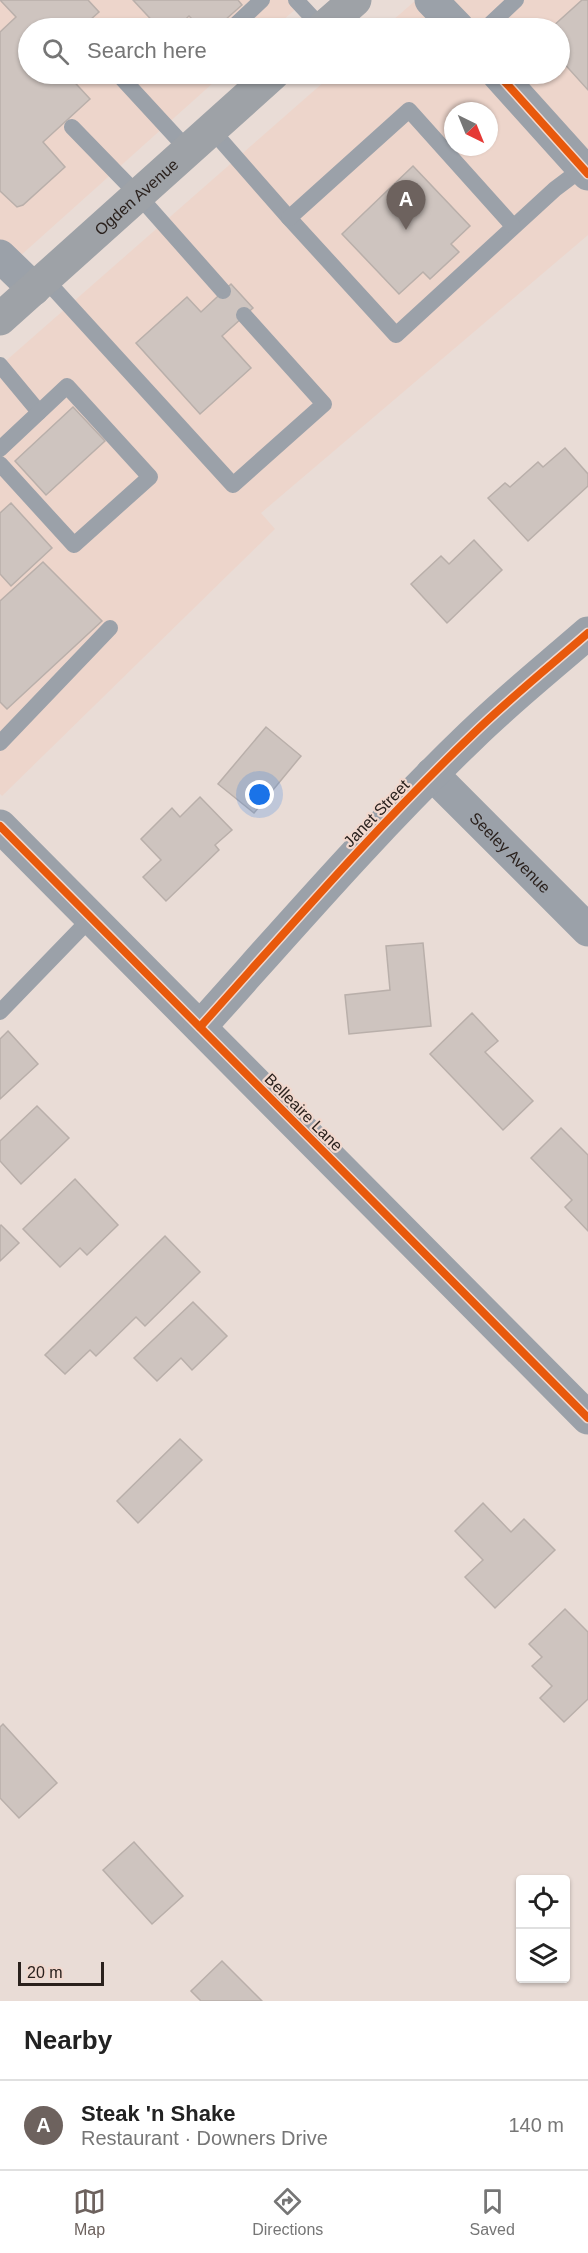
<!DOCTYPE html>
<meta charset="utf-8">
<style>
:root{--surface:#fff;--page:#f6f6f6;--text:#222;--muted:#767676;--line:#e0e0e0;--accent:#6d625e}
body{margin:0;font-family:Helvetica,sans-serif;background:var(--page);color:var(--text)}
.controls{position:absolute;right:18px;bottom:18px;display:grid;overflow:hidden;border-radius:6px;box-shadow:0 2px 4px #0004}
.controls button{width:54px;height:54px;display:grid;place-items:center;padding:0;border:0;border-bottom:2px solid var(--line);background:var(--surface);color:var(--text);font:30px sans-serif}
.compass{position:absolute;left:444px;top:102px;width:54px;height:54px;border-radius:50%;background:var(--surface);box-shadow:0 2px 4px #0004;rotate:137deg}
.scale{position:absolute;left:18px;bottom:15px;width:86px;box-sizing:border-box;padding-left:6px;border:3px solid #2a211d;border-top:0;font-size:16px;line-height:21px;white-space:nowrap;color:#2a211d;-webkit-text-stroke:4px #f1d8ce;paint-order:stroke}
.you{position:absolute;left:260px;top:795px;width:21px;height:21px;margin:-15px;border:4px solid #fff;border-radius:50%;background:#1a73e8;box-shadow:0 0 0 9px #1a73e833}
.badge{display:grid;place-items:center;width:39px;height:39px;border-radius:50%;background:var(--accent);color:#fff;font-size:20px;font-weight:700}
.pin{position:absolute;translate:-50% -50px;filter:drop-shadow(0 2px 3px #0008)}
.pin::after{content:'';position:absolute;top:32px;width:21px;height:18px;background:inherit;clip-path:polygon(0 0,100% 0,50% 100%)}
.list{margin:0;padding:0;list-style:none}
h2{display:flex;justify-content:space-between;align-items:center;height:78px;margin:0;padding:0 24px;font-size:26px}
h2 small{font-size:20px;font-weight:400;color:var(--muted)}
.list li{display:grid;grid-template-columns:39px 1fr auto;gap:18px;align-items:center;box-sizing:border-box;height:90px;padding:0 24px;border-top:2px solid var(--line)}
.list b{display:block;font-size:22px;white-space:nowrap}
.list p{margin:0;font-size:20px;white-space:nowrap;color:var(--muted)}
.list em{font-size:20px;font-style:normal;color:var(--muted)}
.icon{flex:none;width:33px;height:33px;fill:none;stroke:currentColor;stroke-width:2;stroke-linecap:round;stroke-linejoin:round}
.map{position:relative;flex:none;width:588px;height:2001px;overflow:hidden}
.search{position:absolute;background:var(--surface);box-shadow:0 2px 4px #0004;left:18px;right:18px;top:18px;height:66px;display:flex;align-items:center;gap:15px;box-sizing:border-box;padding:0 21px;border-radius:33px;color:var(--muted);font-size:22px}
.sheet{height:168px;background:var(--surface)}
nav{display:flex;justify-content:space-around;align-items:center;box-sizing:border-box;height:84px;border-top:2px solid var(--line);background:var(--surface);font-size:16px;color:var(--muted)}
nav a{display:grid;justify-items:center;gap:3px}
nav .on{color:var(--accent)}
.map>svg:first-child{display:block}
</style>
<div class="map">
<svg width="588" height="2001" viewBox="0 0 588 2001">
<rect width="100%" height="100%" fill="#e9dcd6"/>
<!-- built -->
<g fill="#edd5cb" fill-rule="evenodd">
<path d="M0 0H306L274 28H28V74H223L0 274Z"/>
<path d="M416 0H588V235L261 513 275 529 2 796 0 794V366L333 74H560V28H384ZM453 111H489V147H453Z"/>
</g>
<!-- building -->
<g fill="#cec4bf" stroke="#b9afaa" stroke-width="1.5">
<path d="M0 0H88L99 12 81 28H28V74H67L90 99 43 142 65 167 23 205 17 207 0 191V32L16 17Z"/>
<path d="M133 0H238L242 5 216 28H201L189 16 176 28H159Z"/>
<path d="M582 0H588V90L560 59V28H551Z"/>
<path d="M413 166 470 226 451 244 459 252 430 279 423 272 399 294 342 234Z"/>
<path d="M231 284 253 308 222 336 251 368 200 414 136 343 187 297 201 312Z"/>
<path d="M73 407 105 441 46 495 15 461Z"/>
<path d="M565 448 588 474V486L528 541 488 498 505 483 510 487 538 462 543 467Z"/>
<path d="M11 503 52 548 11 586 0 574V513Z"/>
<path d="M474 540 502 570 447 623 411 584 441 556 449 564Z"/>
<path d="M43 562 102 621 7 709 0 702V601Z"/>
<path d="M266 727 301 756 254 813 218 784Z"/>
<path d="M200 797 232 830 215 845 219 850 166 901 143 877 161 860 141 839 172 808 180 817Z"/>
<path d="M423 943 431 1026 349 1034 345 995 390 990 386 946Z"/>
<path d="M472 1013 498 1041 485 1052 533 1101 503 1130 430 1054Z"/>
<path d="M8 1031 38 1064 0 1099V1039Z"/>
<path d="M37 1106 69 1138 21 1184 0 1161V1141Z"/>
<path d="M561 1128 588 1155V1231L565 1207 572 1200 531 1158Z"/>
<path d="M75 1179 118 1225 87 1255 80 1248 60 1267 23 1229Z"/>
<path d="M1 1225 19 1243 0 1261V1226Z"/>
<path d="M165 1236 200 1272 145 1326 136 1317 96 1356 90 1350 65 1374 45 1355Z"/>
<path d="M193 1302 227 1336 192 1370 181 1358 157 1381 134 1358Z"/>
<path d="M180 1439 202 1460 138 1523 117 1501Z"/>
<path d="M483 1503 511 1532 524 1519 555 1550 495 1608 465 1577 483 1560 455 1531Z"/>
<path d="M565 1609 588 1632V1699L564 1722 540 1698 552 1686 532 1666 542 1657 529 1644Z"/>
<path d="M3 1724 57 1783 19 1818 0 1798V1727Z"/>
<path d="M134 1842 183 1896 152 1924 103 1870Z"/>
<path d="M222 1961 262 2001H201L191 1991Z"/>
</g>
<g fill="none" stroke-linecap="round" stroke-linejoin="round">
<!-- service -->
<g stroke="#9ba1a9" stroke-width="16">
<path d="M296 0 322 28"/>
<path d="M232 28 262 0"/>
<path d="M486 28 516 0"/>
<path d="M118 74 188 150"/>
<path d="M72 127 138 195 223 291"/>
<path d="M211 129 289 218 396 335 555 189 587 165"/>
<path d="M289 218 409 110 513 226"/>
<path d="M45 279 233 485 324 404 244 315"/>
<path d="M0 365 39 412"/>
<path d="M0 449 67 386 150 477 74 545 0 464"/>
<path d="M0 743 110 628"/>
<path d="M0 1012 91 918"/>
</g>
<!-- minor -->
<g stroke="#9ba1a9" stroke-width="33">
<path d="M431 0 458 28"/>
<path d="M498 74 588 174"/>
<path d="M0 256 34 289"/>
<path id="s1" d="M432 774 588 930"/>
<path d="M0 826 588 1418"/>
<path d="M200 1027C289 928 376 827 472 735 509 699 549 667 588 633"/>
</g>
<!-- primary -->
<g stroke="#9ea2a7" stroke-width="33">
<path d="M323 28 355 0"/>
<path id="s2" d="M0 319 273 74"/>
</g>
<defs>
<g id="cycleway">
<path d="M498 74 588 174"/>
<path d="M0 826 588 1418"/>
<path d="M200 1027C289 928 376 827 472 735 509 699 549 667 588 633"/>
</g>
</defs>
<!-- cycleway casing -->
<use href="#cycleway" stroke="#f1d8ce" stroke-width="11"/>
<!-- cycleway -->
<use href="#cycleway" stroke="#e8590c" stroke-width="8"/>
</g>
<g text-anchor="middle" stroke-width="4.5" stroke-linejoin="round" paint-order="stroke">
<!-- street labels -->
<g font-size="16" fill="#2a211d" stroke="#f1d8ce">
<text dy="6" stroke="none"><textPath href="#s2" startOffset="183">Ogden Avenue</textPath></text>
<text transform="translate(376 813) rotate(-46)" y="6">Janet Street</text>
<text dy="6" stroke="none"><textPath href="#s1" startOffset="111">Seeley Avenue</textPath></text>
<text transform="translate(304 1112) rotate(45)" y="6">Belleaire Lane</text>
</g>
</g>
</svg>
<div class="controls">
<button><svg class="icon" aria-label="locate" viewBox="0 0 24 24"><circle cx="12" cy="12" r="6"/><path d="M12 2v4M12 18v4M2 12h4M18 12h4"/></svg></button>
<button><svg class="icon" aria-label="layers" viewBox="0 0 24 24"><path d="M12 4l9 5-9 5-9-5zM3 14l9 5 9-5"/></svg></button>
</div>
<svg class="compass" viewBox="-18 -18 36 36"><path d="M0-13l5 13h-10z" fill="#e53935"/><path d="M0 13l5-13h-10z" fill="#767676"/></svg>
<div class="scale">20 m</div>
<div class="you"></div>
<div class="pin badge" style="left:406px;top:230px">A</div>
<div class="search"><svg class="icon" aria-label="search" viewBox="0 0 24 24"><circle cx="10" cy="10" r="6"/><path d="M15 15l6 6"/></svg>Search here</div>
</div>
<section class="sheet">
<h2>Nearby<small></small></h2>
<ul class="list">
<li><span class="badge">A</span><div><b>Steak 'n Shake</b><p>Restaurant · Downers Drive</p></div><em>140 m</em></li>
</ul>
</section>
<nav>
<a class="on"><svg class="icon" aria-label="map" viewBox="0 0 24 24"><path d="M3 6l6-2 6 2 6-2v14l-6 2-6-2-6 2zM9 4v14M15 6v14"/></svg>Map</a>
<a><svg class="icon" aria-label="directions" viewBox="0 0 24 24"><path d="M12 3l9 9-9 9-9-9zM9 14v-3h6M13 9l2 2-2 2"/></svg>Directions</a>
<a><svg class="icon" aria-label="saved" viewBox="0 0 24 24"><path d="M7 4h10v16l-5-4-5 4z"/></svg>Saved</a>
</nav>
